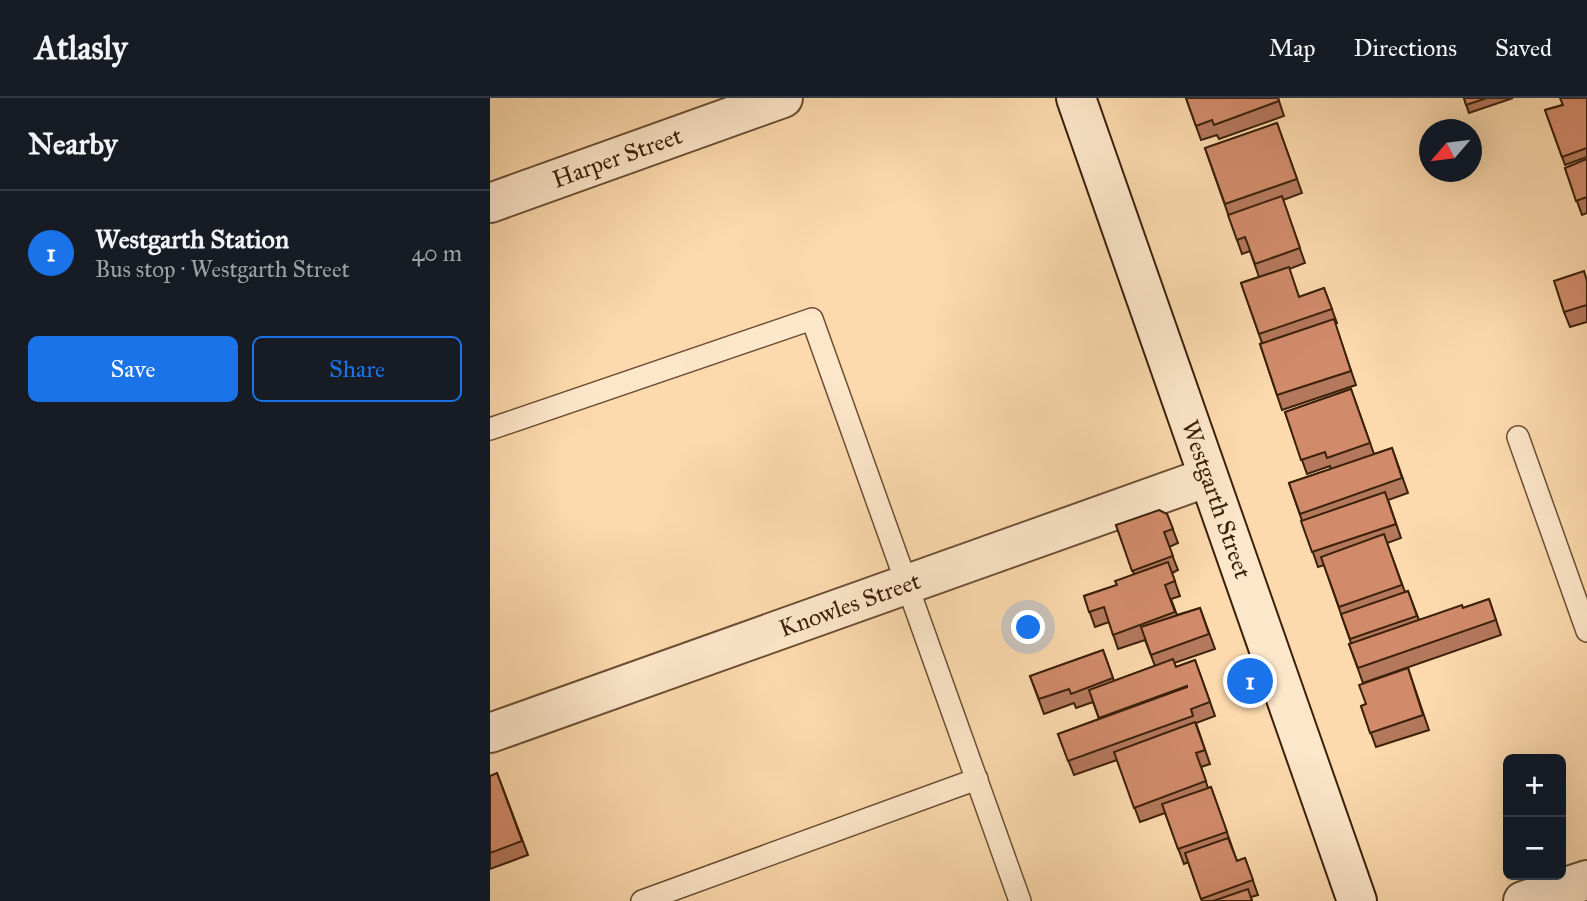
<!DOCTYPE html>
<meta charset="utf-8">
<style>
:root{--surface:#171b24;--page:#20242c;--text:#f1f3f6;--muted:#9ea1a6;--line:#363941;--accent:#1a73e8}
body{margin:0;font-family:"IM FELL Great Primer",serif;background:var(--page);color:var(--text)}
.controls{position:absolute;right:21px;bottom:21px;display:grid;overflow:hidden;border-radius:10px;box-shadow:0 7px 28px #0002}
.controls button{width:63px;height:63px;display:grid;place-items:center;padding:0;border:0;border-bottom:2px solid var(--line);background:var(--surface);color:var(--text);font:35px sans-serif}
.compass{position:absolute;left:929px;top:21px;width:63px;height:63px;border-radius:50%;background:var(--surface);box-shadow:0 7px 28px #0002;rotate:242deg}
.you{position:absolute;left:539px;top:530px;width:24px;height:24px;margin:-18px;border:5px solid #fff;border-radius:50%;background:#1a73e8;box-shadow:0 0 0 10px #1a73e833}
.badge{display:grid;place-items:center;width:46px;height:46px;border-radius:50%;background:var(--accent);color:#fff;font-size:23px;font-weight:700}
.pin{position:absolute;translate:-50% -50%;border:4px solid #fff;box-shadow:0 2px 7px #0006}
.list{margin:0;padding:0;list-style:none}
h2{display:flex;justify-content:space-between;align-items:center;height:91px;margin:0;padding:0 28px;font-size:30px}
h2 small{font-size:23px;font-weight:400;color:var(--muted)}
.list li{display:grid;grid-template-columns:46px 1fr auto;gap:21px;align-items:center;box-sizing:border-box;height:126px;padding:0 28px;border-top:2px solid var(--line)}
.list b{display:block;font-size:26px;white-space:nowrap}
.list p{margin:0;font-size:23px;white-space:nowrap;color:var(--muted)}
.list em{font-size:23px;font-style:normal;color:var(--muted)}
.actions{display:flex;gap:14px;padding:21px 28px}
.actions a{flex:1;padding:16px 0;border:2px solid var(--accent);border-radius:10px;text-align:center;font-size:24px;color:var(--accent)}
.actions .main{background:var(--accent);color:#fff}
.map{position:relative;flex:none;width:1097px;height:803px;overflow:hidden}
header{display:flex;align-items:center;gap:42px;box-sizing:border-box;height:98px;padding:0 35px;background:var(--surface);border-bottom:2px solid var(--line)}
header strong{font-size:33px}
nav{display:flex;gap:38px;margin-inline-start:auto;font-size:24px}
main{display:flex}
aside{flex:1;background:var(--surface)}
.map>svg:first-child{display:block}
</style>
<header>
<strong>Atlasly</strong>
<nav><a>Map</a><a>Directions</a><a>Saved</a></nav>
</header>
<main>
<aside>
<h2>Nearby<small></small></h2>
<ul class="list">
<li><span class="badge">1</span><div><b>Westgarth Station</b><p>Bus stop · Westgarth Street</p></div><em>40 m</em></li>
</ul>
<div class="actions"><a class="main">Save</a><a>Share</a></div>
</aside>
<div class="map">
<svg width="1097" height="803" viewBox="0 0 1097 803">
<rect width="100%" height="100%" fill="#fcdaad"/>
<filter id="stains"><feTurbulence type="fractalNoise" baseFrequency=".00286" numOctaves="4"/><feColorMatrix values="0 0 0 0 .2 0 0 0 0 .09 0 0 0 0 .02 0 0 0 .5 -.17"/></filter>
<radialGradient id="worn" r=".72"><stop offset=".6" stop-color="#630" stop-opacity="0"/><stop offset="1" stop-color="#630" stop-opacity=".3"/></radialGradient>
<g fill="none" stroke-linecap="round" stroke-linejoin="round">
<defs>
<g id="lane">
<path d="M0 331 322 221 530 803"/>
<path d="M1028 339 1097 533"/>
<path d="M152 803 487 681"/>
</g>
<g id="street">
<path id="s1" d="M0 105 293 0"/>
<path id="s2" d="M0 635 718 379"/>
<path d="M1033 803 1097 782"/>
</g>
<g id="secondary">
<path id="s3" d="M586 0 867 803"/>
</g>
</defs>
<!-- lane casing -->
<use href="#lane" stroke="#6b4e33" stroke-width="24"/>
<!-- street casing -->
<use href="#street" stroke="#6b4e33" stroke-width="42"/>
<!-- secondary casing -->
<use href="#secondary" stroke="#3b200a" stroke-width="42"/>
<!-- lane -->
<use href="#lane" stroke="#fde7ca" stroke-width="21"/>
<!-- street -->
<use href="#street" stroke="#fde7ca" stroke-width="38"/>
<!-- secondary -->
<use href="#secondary" stroke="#fde7ca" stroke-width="38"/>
</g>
<!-- wall -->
<g fill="#b4785c" stroke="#3b200a" stroke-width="2">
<path d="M696 0H788L794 18 729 41 727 37 711 42Z"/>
<path d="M974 0H1023L979 15Z"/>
<path d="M1097 0V59L1075 67 1055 12Z"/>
<path d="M787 25 812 95 793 102 815 165 799 171 809 199 834 190 847 225 845 226 866 287 792 312 770 246 772 245 751 185 769 179 760 153 752 156 715 50Z"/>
<path d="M1097 61V115L1092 117 1075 70Z"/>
<path d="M1097 181V224L1080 229 1074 214Z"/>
<path d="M861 291 884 356 902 350 918 395 898 402 911 440 897 445 915 494 918 493 929 522 973 510 999 501 1011 537 873 585 859 546 861 545 834 467 828 469 799 385 841 371 840 368 817 376 795 314Z"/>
<path d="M677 416 688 445 679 449 688 472 682 475 690 498 681 501 687 517 710 510 725 551 684 565 686 569 705 562 725 618 706 625 720 666 711 669 718 690 721 689 747 763 755 760 768 797 761 799 762 803H712L698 764 694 766 675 715 650 724 627 662 584 677 568 636 609 621 603 604 586 610 584 605 554 616 540 578 613 552 624 583 665 568 655 542 628 551 619 524 605 529 594 498 627 487 644 476 626 427Z"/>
<path d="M918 570 939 632 886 649 871 608 876 606Z"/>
<path d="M7 675 38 757 0 771V678Z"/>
</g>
<!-- building -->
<g fill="#d18b6b" stroke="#3b200a" stroke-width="2">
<path d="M696 0H788L789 3 724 27 722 22 706 28Z"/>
<path d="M974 0H997L976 7Z"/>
<path d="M1070 0H1097V50L1072 59 1055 12 1073 7Z"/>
<path d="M787 25 807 81 735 106 715 50Z"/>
<path d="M1097 61V99L1086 103 1075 70Z"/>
<path d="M792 98 810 150 765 166 755 139 747 142 738 117Z"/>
<path d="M799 169 809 199 834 190 842 211 769 236 751 185Z"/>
<path d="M1094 173 1097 183V207L1074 214 1064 183Z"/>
<path d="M844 221 861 273 787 297 770 246Z"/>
<path d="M861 291 880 345 837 360 835 354 811 362 795 314Z"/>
<path d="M902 350 912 380 810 416 799 385Z"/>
<path d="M895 394 906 426 822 454 811 423Z"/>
<path d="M669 412 677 416 683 431 674 434 683 458 642 473 626 427Z"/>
<path d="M894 436 912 487 849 509 831 459Z"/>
<path d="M678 464 685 483 675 487 685 514 623 537 614 509 599 514 594 498 627 487 625 483Z"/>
<path d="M918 493 927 518 860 541 851 516Z"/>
<path d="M999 501 1006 522 868 570 859 546 972 507 973 510Z"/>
<path d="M710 510 719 536 661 557 651 529Z"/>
<path d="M613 552 623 580 581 596 579 591 549 601 540 578Z"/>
<path d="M683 561 686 569 705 562 720 604 701 611 703 618 578 663 568 636 697 589V588L609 620 599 592Z"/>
<path d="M918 570 933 617 880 635 871 608 876 606 869 587Z"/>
<path d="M705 624 715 652 706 655 716 683 644 710 624 654Z"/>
<path d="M7 675 32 743 0 755V678Z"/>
<path d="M721 689 737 734 688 751 672 706Z"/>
<path d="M738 740 747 763 755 760 763 782 711 801 695 755Z"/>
<path d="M758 791 762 803H723Z"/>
</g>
<g text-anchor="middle" stroke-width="5" stroke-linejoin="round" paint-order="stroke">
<!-- street labels -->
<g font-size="24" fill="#3b200a" stroke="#fde7ca">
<text dy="8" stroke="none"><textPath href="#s1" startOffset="135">Harper Street</textPath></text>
<text dy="8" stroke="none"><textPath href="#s3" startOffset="425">Westgarth Street</textPath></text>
<text dy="8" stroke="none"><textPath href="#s2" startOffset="382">Knowles Street</textPath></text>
</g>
</g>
<rect width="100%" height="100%" filter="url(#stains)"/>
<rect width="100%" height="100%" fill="url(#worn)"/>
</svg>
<div class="controls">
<button>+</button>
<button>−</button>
</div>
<svg class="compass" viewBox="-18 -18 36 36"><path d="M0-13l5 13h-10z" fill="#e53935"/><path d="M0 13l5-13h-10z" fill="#9ea1a6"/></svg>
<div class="you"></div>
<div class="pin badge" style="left:760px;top:583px">1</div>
</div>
</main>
